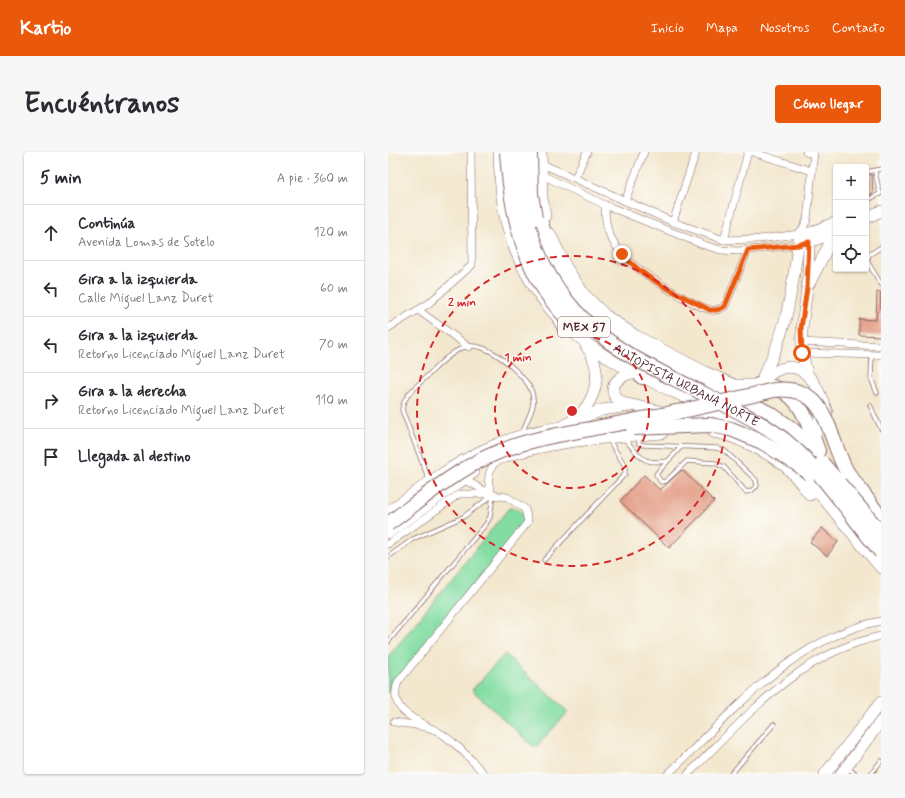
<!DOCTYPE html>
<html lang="es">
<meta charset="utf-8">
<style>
:root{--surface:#fff;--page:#f7f7f7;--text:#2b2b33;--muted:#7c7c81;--line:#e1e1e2;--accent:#ea580c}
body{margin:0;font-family:Mynerve,sans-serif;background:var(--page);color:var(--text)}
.controls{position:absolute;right:12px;top:12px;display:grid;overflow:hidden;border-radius:4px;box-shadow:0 1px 3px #0004}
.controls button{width:36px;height:36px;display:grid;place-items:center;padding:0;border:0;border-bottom:1px solid var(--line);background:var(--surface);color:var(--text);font:20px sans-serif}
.stop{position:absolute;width:12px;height:12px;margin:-9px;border:3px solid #ea580c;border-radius:50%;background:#fff}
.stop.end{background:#ea580c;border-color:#fff;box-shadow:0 1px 4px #0008}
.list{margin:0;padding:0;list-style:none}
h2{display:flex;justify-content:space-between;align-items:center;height:52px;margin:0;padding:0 16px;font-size:17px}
h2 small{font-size:13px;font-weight:400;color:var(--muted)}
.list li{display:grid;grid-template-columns:26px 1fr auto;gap:12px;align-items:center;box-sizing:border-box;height:56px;padding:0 16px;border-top:1px solid var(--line)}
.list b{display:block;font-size:15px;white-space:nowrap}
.list p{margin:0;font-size:13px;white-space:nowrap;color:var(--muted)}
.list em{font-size:13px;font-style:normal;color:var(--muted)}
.icon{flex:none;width:22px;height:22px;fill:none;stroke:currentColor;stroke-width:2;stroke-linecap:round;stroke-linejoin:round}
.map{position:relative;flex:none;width:493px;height:622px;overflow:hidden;border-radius:4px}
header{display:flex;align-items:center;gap:24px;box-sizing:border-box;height:56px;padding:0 20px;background:var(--accent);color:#fff}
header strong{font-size:19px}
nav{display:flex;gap:22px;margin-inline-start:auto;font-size:14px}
.intro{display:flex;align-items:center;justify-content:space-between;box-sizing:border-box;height:96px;padding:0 24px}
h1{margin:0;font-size:28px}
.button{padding:10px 18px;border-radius:4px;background:var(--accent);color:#fff;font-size:14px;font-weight:700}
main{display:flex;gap:24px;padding:0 24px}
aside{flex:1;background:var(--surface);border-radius:4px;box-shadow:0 1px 3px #0004}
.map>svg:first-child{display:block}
</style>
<header>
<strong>Kartio</strong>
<nav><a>Inicio</a><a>Mapa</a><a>Nosotros</a><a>Contacto</a></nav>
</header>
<div class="intro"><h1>Encuéntranos</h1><a class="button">Cómo llegar</a></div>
<main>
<aside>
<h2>5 min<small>A pie · 360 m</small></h2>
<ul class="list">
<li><svg class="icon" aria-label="ahead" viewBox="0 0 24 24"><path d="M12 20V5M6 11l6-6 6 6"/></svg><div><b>Continúa</b><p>Avenida Lomas de Sotelo</p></div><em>120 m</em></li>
<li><svg class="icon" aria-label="left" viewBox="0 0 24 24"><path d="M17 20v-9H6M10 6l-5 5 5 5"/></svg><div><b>Gira a la izquierda</b><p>Calle Miguel Lanz Duret</p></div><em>60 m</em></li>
<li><svg class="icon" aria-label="left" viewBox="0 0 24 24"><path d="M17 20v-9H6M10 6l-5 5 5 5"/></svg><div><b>Gira a la izquierda</b><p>Retorno Licenciado Miguel Lanz Duret</p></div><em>70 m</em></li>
<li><svg class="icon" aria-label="right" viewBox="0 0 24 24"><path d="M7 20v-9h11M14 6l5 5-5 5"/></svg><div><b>Gira a la derecha</b><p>Retorno Licenciado Miguel Lanz Duret</p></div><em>110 m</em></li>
<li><svg class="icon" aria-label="arrive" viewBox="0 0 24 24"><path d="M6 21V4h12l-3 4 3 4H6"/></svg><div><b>Llegada al destino</b></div></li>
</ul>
</aside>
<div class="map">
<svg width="493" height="622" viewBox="0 0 493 622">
<rect width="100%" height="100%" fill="#fdfcf7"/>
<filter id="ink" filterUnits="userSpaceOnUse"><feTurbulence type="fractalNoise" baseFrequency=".025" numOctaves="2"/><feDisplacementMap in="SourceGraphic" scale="8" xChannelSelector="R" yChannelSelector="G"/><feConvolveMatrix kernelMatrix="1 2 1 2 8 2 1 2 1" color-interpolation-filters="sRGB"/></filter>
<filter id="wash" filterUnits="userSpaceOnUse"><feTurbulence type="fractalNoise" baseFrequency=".012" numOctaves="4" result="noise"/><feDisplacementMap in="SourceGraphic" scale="16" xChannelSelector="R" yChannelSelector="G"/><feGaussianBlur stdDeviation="0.9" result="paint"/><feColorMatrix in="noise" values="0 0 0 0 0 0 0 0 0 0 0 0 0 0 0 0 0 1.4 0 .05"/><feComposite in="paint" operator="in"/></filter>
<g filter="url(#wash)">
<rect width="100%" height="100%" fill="#f3e7ce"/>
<!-- green -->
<g fill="#83dda3" stroke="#667e67">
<path d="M121 356C133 356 135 360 138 371L0 541V505Z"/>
<path d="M117 502 180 560 147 596 84 538Z"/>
</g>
<g id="blocks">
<!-- building -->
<g fill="#e1977f">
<path d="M478 23H484L485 41 482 43H478Z"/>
<path d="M489 140H493V184L471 183V167L488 168Z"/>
<path d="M294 318 326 349 281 396 232 349 256 323 272 338Z"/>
<path d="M434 376 450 390 439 404 422 390Z"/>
</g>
</g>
</g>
<g filter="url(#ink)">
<use href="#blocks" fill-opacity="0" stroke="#856564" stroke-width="1"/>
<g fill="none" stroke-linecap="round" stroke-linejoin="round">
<defs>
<g id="service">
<path d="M478 20 493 17"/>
<path d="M487 20 492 42"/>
<path d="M478 49 493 41"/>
<path d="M493 95 481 103 479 109 493 132"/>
<path d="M166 167 174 183"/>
<path d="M484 202 483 226 489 241"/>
<path d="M482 253 493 277"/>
<path d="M251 285V292L256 293 329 296 337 299 368 328 369 334 363 339 358 340 336 315 327 311 299 309 278 329 273 330 268 322 293 295"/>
<path d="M236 286C252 304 253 313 279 309"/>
<path d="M41 328 14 258C16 243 27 236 38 225 49 215 60 202 74 196 92 188 115 206 127 218 135 226 144 234 145 246 147 258 137 269 135 281"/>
<path d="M0 405 25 387 75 365 105 343 102 365 98 372 0 490"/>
<path d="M156 408 237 322V314L221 288"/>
<path d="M459 615 467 622"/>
<path d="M343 622 386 572"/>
<path d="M483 622 493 609"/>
</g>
<g id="minor">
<path d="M364 0 424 19"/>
<path d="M418 0 426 2"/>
<path d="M152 11 285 70 336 88 371 87 412 82 419 68 426 0"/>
<path d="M152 22 217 53 316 93 333 98 350 99 410 93"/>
<path d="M187 26 199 0"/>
<path d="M237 49 256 0"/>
<path d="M217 53C217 75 220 84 233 101 245 117 303 153 323 158 329 159 333 157 337 154L360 98"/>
<path d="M285 70 308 0"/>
<path d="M336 88 360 0"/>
<path d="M30 158 81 195"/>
<path d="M0 176 40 152 84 113 83 0"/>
<path d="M413 190 493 194"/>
<path d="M414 201 493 203"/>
<path d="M104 342C98 329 100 320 108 308"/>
<path d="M0 392 71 342H100"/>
<path d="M6 570C18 572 30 573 42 576 59 581 85 609 96 622"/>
<path d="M44 577C24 565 0 558 10 530L140 370 137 357 119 345 104 343 81 330 73 328"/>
<path d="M280 622C342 563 405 485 493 469"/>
<path d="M300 622C359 565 409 502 493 484"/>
</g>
<g id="secondary">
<path d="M111 0C112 31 114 63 125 92 156 176 215 207 290 242 316 254 341 266 366 279L381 288"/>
<path d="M153 0 154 46 157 64"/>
<path d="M478 66 493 59"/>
<path d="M162 82 178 115 196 142 217 163 248 184 317 220 347 233H370"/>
<path d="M414 92 448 81"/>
<path d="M421 132 447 81"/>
<path d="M246 221C234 222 220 232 227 245L235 251 280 261"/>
<path d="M375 224C402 174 403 136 412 82L422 81 448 70"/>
<path d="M420 224C409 189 415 171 419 136 421 118 420 100 422 81"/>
<path d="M366 237C383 219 404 203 424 228 431 237 435 250 439 260"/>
<path d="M190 267 214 258 241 254"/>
<path d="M282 267 321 261"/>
<path d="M177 273C206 258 219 221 198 194"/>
<path d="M325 280C347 283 381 301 398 315 407 323 415 334 422 343"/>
<path d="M428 281 431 270 432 256"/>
<path d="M108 308C161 288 218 286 274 281"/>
<path d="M411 317 493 416"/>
<path d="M0 360C66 312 109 279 193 273"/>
<path d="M0 381 86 320"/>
<path d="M437 622 493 550"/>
<path d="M453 622 493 569"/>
</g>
<path id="trunk" d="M150 53C162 117 194 162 250 195L383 261 403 275 430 299"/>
<g id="motorway">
<path d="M254 225 277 226"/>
<path d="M370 233C412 234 418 267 430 299"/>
<path d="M459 320 493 366"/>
</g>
</defs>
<!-- service casing -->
<use href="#service" stroke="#856564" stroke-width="5"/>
<!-- minor casing -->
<use href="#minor" stroke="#856564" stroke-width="8"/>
<!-- secondary casing -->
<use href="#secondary" stroke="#856564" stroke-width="12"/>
<!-- trunk casing -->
<use href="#trunk" stroke="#856564" stroke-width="14"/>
<!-- motorway casing -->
<use href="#motorway" stroke="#856564" stroke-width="16"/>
<!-- service -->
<use href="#service" stroke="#fff" stroke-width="3.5"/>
<!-- minor -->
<use href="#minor" stroke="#fff" stroke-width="7"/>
<!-- secondary -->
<use href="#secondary" stroke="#fff" stroke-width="11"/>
<!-- trunk -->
<use href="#trunk" stroke="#fff" stroke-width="12"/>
<!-- motorway -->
<use href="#motorway" stroke="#fff" stroke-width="14"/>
<defs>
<g id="motorway-bridge">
<path d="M119 0C123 62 136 127 184 171"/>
<path id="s1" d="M130 0C133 84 161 150 232 197 259 215 290 228 318 243 341 255 366 266 387 281 428 309 461 362 493 400"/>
<path d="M142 0 143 42 147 66"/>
<path d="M245 276 322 273 343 277 374 290 409 312 422 322"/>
<path d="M434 311 493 381"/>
<path d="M0 372C34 347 69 317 108 301 145 285 184 281 223 273 277 263 332 251 386 238 441 232 438 282 459 320"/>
</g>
</defs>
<!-- motorway-bridge casing -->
<use href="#motorway-bridge" stroke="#856564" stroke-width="16" stroke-linecap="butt"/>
<!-- motorway-bridge -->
<use href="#motorway-bridge" stroke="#fff" stroke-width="14"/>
</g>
</g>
<g fill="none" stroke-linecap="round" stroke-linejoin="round" filter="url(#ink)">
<!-- route -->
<path stroke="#ea580c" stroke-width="5" d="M234 102C257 128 292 143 322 158 329 158 332 158 337 154L360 98 410 93 421 90 419 136 413 176 414 201"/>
</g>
<!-- distance rings -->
<g fill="none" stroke="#d62828" stroke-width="2" stroke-dasharray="7 5">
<circle cx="184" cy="259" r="77"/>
<circle cx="184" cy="259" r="155"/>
</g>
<g text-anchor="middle" stroke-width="3" stroke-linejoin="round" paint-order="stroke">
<!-- shield labels -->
<rect fill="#fdfcf7" stroke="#806168" stroke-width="1" x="170" y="165" width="52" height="20" rx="3"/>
<g font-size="12" font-weight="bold" fill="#4a1f2b">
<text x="196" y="179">MEX 57</text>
</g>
<!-- street labels -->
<g font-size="13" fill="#4a1f2b" stroke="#fdfcf7">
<text dy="5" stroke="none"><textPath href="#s1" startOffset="307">AUTOPISTA URBANA NORTE</textPath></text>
</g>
</g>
<circle cx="184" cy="259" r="6" fill="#d62828" stroke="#fdfcf7" stroke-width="2"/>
<g font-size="12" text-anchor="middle" font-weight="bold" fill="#d62828" stroke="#fdfcf7" stroke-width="3" stroke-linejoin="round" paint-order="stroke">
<text x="74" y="154">2 min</text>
<text x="130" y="209">1 min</text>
</g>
</svg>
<div class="controls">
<button>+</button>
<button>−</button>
<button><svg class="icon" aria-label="locate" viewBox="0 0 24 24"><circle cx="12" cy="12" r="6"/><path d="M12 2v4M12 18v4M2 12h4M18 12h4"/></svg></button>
</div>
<div class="stop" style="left:414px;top:201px"></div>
<div class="stop end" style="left:234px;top:102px"></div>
</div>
</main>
